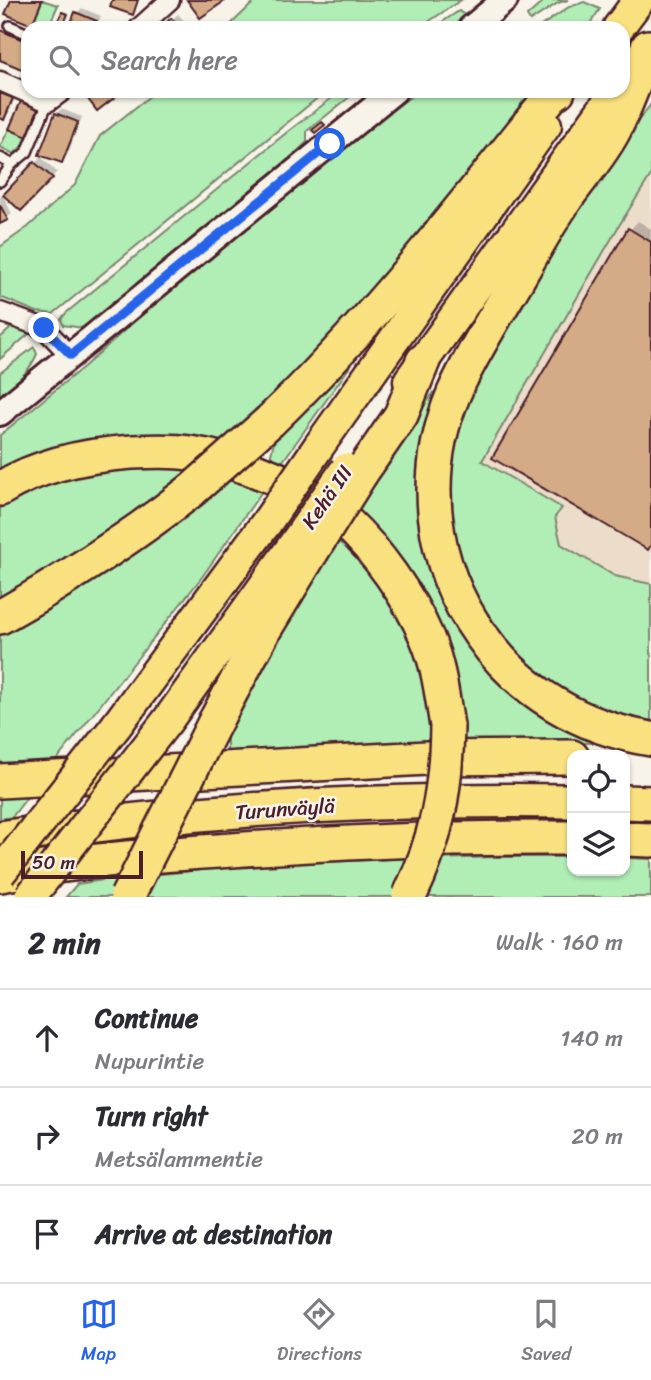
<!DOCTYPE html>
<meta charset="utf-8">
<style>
:root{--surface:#fff;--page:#f7f7f7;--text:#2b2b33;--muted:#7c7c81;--line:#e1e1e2;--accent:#2563eb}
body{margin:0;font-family:Sriracha,sans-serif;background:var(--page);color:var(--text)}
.controls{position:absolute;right:21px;bottom:21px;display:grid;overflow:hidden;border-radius:14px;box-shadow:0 2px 5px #0004}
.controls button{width:63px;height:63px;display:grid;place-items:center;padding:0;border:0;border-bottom:2px solid var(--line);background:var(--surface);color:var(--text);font:35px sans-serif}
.scale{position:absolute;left:21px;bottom:18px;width:122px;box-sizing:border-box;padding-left:7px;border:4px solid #4a1f2b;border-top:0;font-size:19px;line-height:24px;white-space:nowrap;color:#4a1f2b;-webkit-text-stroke:5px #f7f3e8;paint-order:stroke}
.stop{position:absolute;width:21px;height:21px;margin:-16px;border:5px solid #2563eb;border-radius:50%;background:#fff}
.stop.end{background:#2563eb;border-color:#fff;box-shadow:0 2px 7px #0008}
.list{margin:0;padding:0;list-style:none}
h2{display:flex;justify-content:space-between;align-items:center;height:91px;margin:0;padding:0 28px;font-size:30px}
h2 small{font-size:23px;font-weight:400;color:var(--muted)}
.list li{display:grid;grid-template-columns:46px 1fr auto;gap:21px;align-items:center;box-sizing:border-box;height:98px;padding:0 28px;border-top:2px solid var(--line)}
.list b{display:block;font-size:26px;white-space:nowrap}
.list p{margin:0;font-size:23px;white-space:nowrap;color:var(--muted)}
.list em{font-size:23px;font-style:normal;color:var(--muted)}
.icon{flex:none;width:38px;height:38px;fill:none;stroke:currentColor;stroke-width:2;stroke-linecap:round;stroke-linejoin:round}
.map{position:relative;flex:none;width:651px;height:897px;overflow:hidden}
.search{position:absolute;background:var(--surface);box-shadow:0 2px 5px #0004;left:21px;right:21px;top:21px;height:77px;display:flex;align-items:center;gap:18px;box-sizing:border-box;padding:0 24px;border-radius:21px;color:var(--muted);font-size:26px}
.sheet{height:385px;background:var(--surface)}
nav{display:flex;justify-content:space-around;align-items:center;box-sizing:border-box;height:98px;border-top:2px solid var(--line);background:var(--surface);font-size:19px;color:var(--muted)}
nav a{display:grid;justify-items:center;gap:4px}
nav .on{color:var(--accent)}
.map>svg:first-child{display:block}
</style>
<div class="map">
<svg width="651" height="897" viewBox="0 0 651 897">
<rect width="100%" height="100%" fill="#f7f3e8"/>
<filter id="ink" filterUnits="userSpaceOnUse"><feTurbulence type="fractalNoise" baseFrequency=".0143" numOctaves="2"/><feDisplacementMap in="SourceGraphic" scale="14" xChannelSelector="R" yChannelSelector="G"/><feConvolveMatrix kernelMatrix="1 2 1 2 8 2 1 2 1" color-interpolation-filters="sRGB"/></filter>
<g filter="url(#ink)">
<!-- built -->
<path fill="#ecddcb" d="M651 175V584L615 576 561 544 555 517 561 508 482 461 620 224Z"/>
<!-- green -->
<g fill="#b0eeb5" stroke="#7d8670" stroke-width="2">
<path d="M42 0 58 5 48 28 32 25Z"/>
<path d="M256 0H461L419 28H227Z"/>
<path d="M545 0H568L558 3 530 21 527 16Z"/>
<path d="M584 2 600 9 587 28H538L569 7Z"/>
<path d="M459 11 465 15V18L452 28H433Z"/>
<path d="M156 91H326L53 314 37 312 0 297V247L28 227 75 185 100 136Z"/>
<path d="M341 91H357L307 131V142L259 188 100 318 83 328 63 325 61 319 66 313 286 133Z"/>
<path d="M418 91H539L335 341 221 447 0 478V435L86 365 198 264 322 164Z"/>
<path d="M651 104V175L620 224 482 461 562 508 555 517 561 544 615 576 651 584V728L597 712 515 658 462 577 450 518 448 463 464 408 520 308 567 228 617 149Z"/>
<path d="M9 129 27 137 23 145 14 154 0 147Z"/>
<path d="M398 299 278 468 269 463 277 429Z"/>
<path d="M10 324 30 330V333L0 359V338L11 328 7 327Z"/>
<path d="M34 347 37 354C29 373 15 383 0 396V373Z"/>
<path d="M461 356 435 417 452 618 614 743H464C464 711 457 679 448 649L355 513 412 422Z"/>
<path d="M104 463 195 469 177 486 0 603V505L14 497Z"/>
<path d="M227 478 265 487 202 577 51 767 0 770V628Z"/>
<path d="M338 541 365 565 401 617 426 660 433 747 227 756V736L235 708 325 555Z"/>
<path d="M34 788 12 817 0 819V791Z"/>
<path d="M494 857H572V871H625V858L651 859V897H423L440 859Z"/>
<path d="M414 858 395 897H140L151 875 252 865Z"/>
<path d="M124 877 114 897H66L77 884Z"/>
</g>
<!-- shadow -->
<g fill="#0003">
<path d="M12 0H44L37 17 31 23Z"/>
<path d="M82 8 101 16 96 28H71L77 13Z"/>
<path d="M178 14 191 28H163Z"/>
<path d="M6 25 28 34V63L23 68 0 58V33Z"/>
<path d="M0 86 17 93 9 113 4 118 0 117Z"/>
<path d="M28 97 43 103 32 129 26 135 22 102Z"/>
<path d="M61 109 82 117 67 156 62 161 56 114Z"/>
<path d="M41 157 57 172 21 209 6 195Z"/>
<path d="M3 195 12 214 0 222V196Z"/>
<path d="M638 221 651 229V545L630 230Z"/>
</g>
<!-- building -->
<g fill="#d4ab86" stroke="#4a1f2b" stroke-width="2">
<path d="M11 0H42L32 25 5 14Z"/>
<path d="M112 0H138L133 15 110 7Z"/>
<path d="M187 0H226L200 18Z"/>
<path d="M62 12 68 14 62 28H55Z"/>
<path d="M75 12 97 21 94 28H69Z"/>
<path d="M171 18 182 28H161Z"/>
<path d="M0 30 28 42V59L24 70 0 60Z"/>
<path d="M82 91H123L97 111Z"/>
<path d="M0 93 13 98 4 120 0 118Z"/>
<path d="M21 101 38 109 27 137 9 129Z"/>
<path d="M55 113 78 122 62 163 39 155Z"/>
<path d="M322 122 325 125 315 133 312 130Z"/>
<path d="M34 162 53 178 21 211 3 195Z"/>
<path d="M0 205 8 220 0 224Z"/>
<path d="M628 228 651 242V545L648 550 492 458Z"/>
</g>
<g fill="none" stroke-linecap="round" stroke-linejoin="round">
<defs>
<g id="service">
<path d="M10 26 28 34"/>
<path d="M0 158 12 164"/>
<path d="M0 181 12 164 27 152 48 102"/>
</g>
<g id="minor">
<path d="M139 28 170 0"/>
<path d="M0 81 48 102 63 91"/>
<path d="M0 312 44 328 70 355"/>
</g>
<g id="secondary">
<path d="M471 28 505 0"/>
<path d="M0 413 394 91"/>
</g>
<g id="trunk">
<path d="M618 28 639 0"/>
<path d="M409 381 616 91"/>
<path d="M319 446 546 125"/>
<path d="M168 720 297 540"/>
<path d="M116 726 267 522"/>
</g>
<g id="motorway">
<path d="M648 47C637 75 627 104 614 130 601 155 581 177 565 200 544 230 527 264 508 295 489 327 469 359 454 393 420 473 430 564 480 634 520 692 582 728 651 739"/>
<path d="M270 421C374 321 462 207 552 95L558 91"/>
<path d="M361 473 401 415 423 361"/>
<path d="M0 489C38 465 88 455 132 452 151 451 172 450 190 453 239 460 309 487 345 521 378 552 409 596 427 638 439 666 442 696 447 726"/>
<path d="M0 617C67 579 131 538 192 490"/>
<path d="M216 720 264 630 312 551"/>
<path d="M0 781 427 758 572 757"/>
<path d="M625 802 651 803"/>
<path d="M0 838C189 809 381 798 572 801"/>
<path d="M625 839 651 840"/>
<path d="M0 875C76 861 155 855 232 850 346 842 459 837 572 838"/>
</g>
</defs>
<!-- service casing -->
<use href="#service" stroke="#4a1f2b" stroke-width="14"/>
<!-- minor casing -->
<use href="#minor" stroke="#4a1f2b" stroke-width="23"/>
<!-- secondary casing -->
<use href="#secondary" stroke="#4a1f2b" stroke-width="30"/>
<!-- trunk casing -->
<use href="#trunk" stroke="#4a1f2b" stroke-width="35"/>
<!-- motorway casing -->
<use href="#motorway" stroke="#4a1f2b" stroke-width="38"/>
<!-- service -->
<use href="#service" stroke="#f7f3e8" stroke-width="9"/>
<!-- minor -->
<use href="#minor" stroke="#f7f3e8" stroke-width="18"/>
<!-- secondary -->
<use href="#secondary" stroke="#f7f3e8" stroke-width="24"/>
<!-- trunk -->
<use href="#trunk" stroke="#fae180" stroke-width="30"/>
<!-- motorway -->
<use href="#motorway" stroke="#fae180" stroke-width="33"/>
<defs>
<g id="trunk-bridge">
<path d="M267 522 319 446"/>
<path d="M297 540 346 469"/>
<path d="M0 873 116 726"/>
<path d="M30 897 168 720"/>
</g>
<g id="motorway-bridge">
<path d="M192 490 270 421"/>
<path d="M312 551 361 473"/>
<path d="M127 897 216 720"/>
<path d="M409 897C437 839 446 790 447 726"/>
</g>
</defs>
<!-- trunk-bridge casing -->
<use href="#trunk-bridge" stroke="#4a1f2b" stroke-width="35" stroke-linecap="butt"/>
<!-- motorway-bridge casing -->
<use href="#motorway-bridge" stroke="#4a1f2b" stroke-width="38" stroke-linecap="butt"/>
<!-- trunk-bridge -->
<use href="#trunk-bridge" stroke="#fae180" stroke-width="30"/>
<!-- motorway-bridge -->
<use href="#motorway-bridge" stroke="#fae180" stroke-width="33"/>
</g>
</g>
<g fill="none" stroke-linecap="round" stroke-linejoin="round" filter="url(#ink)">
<!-- route -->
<path stroke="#2563eb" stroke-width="9" d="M44 328 71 355 330 144"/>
</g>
<g text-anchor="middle" stroke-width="5" stroke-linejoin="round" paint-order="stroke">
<!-- street labels -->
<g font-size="21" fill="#4a1f2b" stroke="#f7f3e8">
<text transform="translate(327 497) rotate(-55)" y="7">Kehä III</text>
<text transform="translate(285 809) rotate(-4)" y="7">Turunväylä</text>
</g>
</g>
</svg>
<div class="controls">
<button><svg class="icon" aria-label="locate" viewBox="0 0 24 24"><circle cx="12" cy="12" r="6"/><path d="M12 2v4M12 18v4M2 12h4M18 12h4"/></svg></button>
<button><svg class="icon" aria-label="layers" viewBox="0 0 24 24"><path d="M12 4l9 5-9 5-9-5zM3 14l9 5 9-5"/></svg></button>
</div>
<div class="scale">50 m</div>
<div class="stop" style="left:330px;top:144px"></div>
<div class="stop end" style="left:44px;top:328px"></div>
<div class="search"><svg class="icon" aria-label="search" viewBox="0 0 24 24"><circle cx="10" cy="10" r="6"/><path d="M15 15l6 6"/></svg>Search here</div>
</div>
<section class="sheet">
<h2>2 min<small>Walk · 160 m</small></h2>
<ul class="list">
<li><svg class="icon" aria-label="ahead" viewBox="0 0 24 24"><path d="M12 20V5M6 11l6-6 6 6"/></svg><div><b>Continue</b><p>Nupurintie</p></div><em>140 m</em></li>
<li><svg class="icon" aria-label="right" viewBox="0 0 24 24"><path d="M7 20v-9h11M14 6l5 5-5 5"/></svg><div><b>Turn right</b><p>Metsälammentie</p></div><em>20 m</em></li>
<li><svg class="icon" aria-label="arrive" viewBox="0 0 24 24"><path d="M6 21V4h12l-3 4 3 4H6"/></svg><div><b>Arrive at destination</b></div></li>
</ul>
</section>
<nav>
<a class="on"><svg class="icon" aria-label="map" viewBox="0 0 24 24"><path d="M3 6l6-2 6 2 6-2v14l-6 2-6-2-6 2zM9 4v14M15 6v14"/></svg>Map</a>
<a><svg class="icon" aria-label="directions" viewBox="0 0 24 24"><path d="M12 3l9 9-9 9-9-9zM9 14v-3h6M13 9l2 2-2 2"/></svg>Directions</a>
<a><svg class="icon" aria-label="saved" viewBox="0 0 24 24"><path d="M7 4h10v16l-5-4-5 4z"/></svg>Saved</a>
</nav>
